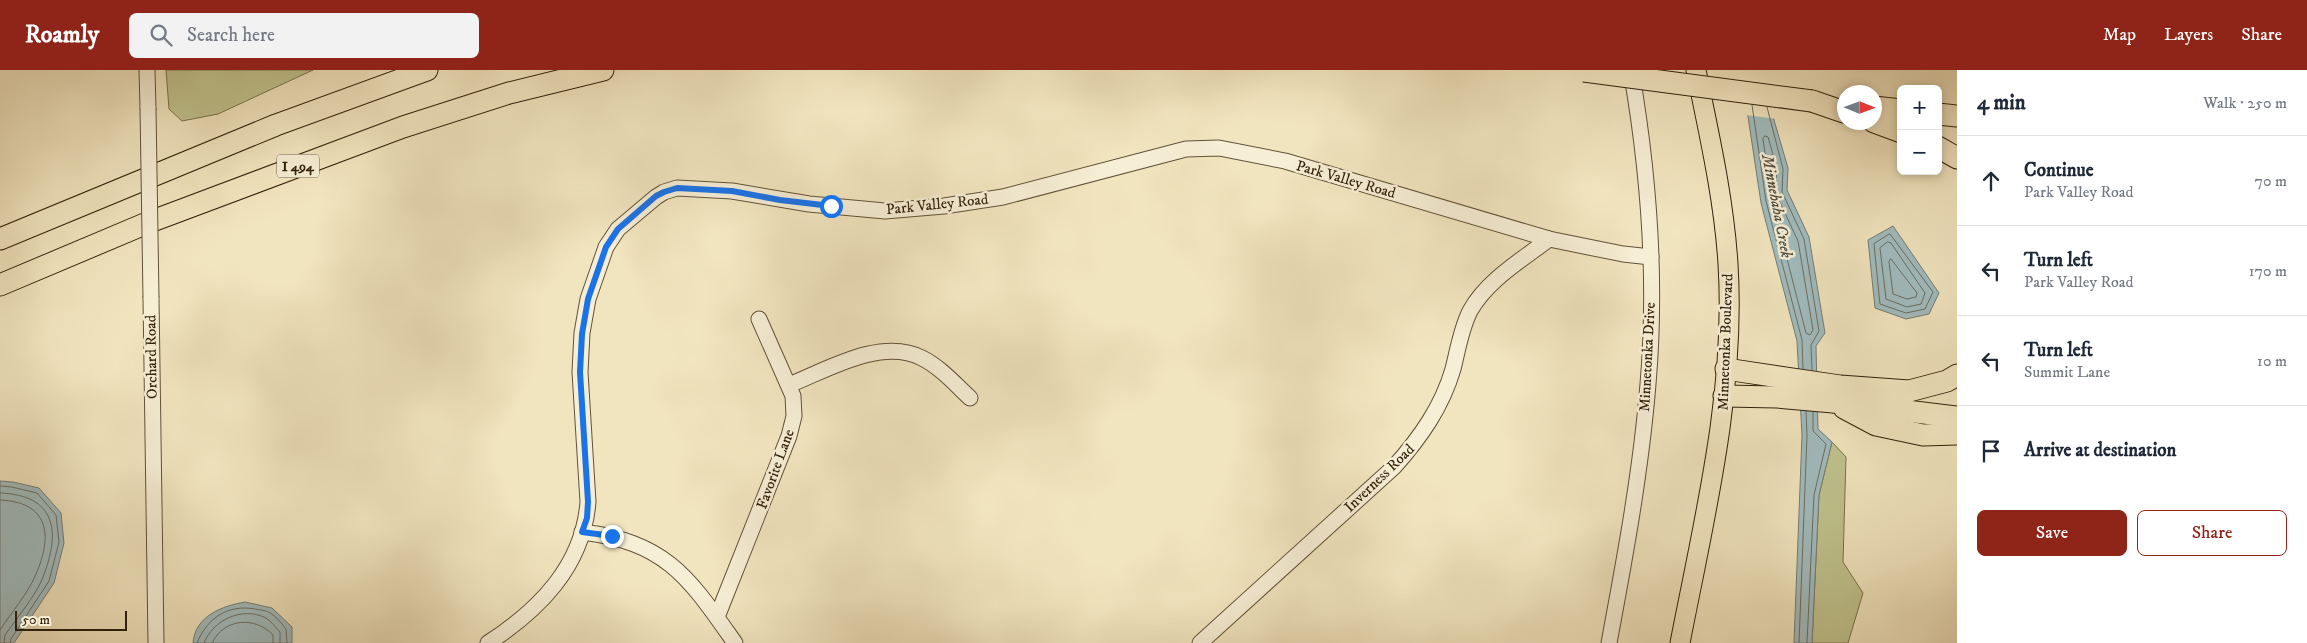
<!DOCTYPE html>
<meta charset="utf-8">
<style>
:root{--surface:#fff;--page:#f2f2f3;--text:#1f2937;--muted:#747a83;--line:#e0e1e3;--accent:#8f2418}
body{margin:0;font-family:"IM FELL DW Pica",serif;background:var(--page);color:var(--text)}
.controls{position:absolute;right:15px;top:15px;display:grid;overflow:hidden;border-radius:8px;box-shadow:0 2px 8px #0003}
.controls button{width:45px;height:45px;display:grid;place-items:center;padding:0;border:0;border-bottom:1px solid var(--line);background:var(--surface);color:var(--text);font:25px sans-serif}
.compass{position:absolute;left:1837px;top:15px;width:45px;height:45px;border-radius:50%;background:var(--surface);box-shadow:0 2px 8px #0003;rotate:91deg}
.scale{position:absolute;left:15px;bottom:12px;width:112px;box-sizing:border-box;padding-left:5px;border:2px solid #32210b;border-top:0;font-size:14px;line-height:18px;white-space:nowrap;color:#32210b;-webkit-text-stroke:4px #f6eed5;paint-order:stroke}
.stop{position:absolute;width:15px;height:15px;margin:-11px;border:4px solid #1a73e8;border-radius:50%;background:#fff}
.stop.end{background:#1a73e8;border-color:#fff;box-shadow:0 1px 5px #0008}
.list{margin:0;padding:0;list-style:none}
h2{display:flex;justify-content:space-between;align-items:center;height:65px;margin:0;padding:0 20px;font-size:21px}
h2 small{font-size:16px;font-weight:400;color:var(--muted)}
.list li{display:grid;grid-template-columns:32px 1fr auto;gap:15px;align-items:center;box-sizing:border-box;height:90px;padding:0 20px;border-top:1px solid var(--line)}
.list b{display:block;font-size:19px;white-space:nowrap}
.list p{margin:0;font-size:16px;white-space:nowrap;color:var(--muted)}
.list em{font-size:16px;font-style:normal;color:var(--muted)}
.actions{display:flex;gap:10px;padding:15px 20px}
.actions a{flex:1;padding:11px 0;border:1px solid var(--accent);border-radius:8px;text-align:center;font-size:18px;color:var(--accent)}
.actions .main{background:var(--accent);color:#fff}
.icon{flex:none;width:28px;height:28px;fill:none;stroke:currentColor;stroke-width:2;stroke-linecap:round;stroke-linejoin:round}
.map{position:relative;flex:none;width:1957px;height:573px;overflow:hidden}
header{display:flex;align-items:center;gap:30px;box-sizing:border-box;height:70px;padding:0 25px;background:var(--accent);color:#fff}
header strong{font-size:24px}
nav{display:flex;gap:28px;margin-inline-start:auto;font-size:18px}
.search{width:350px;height:45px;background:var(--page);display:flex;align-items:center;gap:12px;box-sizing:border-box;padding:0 18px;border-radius:8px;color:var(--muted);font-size:19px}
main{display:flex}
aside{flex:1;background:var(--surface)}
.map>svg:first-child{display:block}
</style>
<header>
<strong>Roamly</strong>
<div class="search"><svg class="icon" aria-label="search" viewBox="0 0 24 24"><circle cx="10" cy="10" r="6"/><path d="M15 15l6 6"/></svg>Search here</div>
<nav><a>Map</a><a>Layers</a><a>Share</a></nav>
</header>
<main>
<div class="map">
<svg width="1957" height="573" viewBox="0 0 1957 573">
<rect width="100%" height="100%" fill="#f1e5bf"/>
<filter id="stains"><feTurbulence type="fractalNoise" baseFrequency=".004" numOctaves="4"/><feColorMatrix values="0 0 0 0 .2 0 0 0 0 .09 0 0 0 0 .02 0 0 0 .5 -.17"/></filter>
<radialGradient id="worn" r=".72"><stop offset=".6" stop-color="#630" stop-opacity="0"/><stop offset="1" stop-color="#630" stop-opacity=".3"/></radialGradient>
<!-- green -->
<g fill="#c0c38e" stroke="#79724c">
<path d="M166 0H313L218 44 182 51 169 39Z"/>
<path d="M1832 372 1846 387 1843 492 1863 523 1848 573H1812L1819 425Z"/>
</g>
<!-- water -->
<g fill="#a1bcbe" stroke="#757e76">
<path d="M1741 0H1764L1774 50 1788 98 1787 120 1809 167 1825 263 1816 276 1818 359 1832 372 1819 425 1812 573H1794L1802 365 1797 271 1761 133Z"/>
<path d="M1893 156 1939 223 1929 244 1906 249 1875 238 1868 170Z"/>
<path d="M0 411 13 412 39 418 61 443 64 473 54 513 14 573H0Z"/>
<path d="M245 532 272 538 292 557V573H193C195 546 222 536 245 532Z"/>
</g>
<!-- pier -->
<path fill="#f1e5bf" d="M1739 0H1767L1777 49 1746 45Z"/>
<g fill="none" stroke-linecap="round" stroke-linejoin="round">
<!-- shore -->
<g stroke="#6a6e64" stroke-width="1">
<path d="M1752 35 1766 131 1802 270 1803 299"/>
<path d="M1767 37 1783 99 1782 122 1804 169 1819 261 1811 275 1812 300"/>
<path d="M1765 66 1768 67 1777 99 1775 119 1773 121 1770 119 1763 69Z"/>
<path d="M1773 123 1776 124 1798 171 1813 260 1810 265 1806 263 1772 130Z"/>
<path d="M1890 164 1933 222 1925 239 1906 243 1880 234 1874 174Z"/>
<path d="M1888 172 1891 173 1925 223 1921 234 1907 237 1886 229 1880 178Z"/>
<path d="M1891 189 1917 223 1916 227 1907 229 1893 224 1889 192Z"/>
<path d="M0 416 12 417 37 423 56 445 59 472 49 511 11 569 10 573"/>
<path d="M0 423C56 425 61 461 43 507 37 524 16 549 5 565L4 573"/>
<path d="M0 430C49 432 53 465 36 504 29 522 11 543 0 560"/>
<path d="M197 573C207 548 228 534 255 539 259 540 266 540 270 543 276 546 282 554 286 559L287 573"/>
<path d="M204 573C213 550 242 536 266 548 271 551 276 558 280 562V573"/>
<path d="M212 573C224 548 255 546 273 565V573"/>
<path d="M1799 573 1807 365 1806 341"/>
<path d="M1807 573 1814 425 1826 374 1813 361V342"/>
</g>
<defs>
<g id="minor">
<path d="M147 0 148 38"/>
<path d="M151 228 156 573"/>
<path d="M789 315C827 300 881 267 922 288 940 297 955 314 970 328"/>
<path d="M582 462C667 472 689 508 735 573"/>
<path d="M717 547 789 366 794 346 793 326 759 249"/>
<path d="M488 573C539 540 583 496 588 432L580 302 582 263 588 229 606 177 618 159 656 127 664 122 677 118 732 121 809 134 885 141 944 136 1003 127 1186 79 1219 78 1285 91 1549 169 1623 184 1651 187"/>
<path d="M1200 573 1394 397C1420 368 1442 337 1453 299 1458 279 1461 259 1470 241 1487 210 1522 190 1549 169"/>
<path d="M1609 573C1625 487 1641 401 1648 314 1657 209 1649 104 1631 0"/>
</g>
<path id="major" d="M1680 573C1704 449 1736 322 1728 194 1724 129 1709 64 1696 0"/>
<g id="highway">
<path d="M1812 31 1844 42"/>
<path d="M1874 37 1901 40"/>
<path d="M1938 44 1957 46"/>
<path d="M1874 52 1901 62"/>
<path d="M1938 77 1957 88"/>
<path d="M0 169 276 55 427 0"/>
<path d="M0 215 147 153 403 57 509 23 603 0"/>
<path d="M1726 299 1840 316 1909 321 1947 311 1957 305"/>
<path d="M1724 326 1777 327 1833 332 1957 347"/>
<path d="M1844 338 1876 355 1923 365 1957 364"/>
</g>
</defs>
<!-- minor casing -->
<use href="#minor" stroke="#625238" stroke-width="17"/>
<!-- major casing -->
<use href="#major" stroke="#32210b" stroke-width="21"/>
<!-- highway casing -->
<use href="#highway" stroke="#32210b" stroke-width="23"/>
<!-- minor -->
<use href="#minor" stroke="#f6eed5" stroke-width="15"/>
<!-- major -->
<use href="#major" stroke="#f1e5bf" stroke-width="19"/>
<!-- highway -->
<use href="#highway" stroke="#f1e5bf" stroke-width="21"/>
<defs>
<path id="minor-bridge" d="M148 38 151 228"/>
<path id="highway-bridge" d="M1584 1 1812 31"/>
</defs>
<!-- minor-bridge casing -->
<use href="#minor-bridge" stroke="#625238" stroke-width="17" stroke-linecap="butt"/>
<!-- highway-bridge casing -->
<use href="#highway-bridge" stroke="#32210b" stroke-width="23" stroke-linecap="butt"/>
<!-- minor-bridge -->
<use href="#minor-bridge" stroke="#f6eed5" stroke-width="15"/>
<!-- highway-bridge -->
<use href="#highway-bridge" stroke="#f1e5bf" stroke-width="21"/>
</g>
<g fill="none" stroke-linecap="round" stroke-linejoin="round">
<!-- route -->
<path stroke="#1a73e8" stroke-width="6" d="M612 466 582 462 587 448 588 432 580 302 582 264 588 229 606 177 618 159 656 126 664 122 677 118 732 121 780 130 831 136"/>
</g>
<g text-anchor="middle" stroke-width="5" stroke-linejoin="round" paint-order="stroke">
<!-- shield labels -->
<rect fill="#f6eed5" stroke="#6d5e48" stroke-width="1" x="277" y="84.5" width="42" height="23" rx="4"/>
<g font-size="14" font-weight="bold" fill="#32210b">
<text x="298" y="101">I 494</text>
</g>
<!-- street labels -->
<g font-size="15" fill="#32210b" stroke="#f6eed5">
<text transform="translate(1346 109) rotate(16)" y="5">Park Valley Road</text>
<text transform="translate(937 134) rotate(-6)" y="5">Park Valley Road</text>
<text transform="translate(1725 272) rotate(-88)" y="5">Minnetonka Boulevard</text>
<text transform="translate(151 287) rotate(-91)" y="5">Orchard Road</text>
<text transform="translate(1647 287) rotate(-87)" y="5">Minnetonka Drive</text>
<text transform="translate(775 399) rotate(-70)" y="5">Favorite Lane</text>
<text transform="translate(1379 408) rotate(-44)" y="5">Inverness Road</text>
</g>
<!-- water labels -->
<g font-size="16" font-style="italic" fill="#535041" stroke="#f6eed5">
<text transform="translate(1778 136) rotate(79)" y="6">Minnehaha Creek</text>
</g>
</g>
<rect width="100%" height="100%" filter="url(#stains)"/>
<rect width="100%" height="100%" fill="url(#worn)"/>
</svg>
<div class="controls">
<button>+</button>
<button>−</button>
</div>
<svg class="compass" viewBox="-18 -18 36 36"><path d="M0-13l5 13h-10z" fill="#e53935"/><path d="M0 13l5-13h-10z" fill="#747a83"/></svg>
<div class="scale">50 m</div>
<div class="stop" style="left:831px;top:136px"></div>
<div class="stop end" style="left:612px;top:466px"></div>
</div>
<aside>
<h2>4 min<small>Walk · 250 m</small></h2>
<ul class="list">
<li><svg class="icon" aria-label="ahead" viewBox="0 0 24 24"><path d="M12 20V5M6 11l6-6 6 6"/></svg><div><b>Continue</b><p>Park Valley Road</p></div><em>70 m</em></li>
<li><svg class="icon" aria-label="left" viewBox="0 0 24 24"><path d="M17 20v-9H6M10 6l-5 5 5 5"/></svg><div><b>Turn left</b><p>Park Valley Road</p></div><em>170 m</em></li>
<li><svg class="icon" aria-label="left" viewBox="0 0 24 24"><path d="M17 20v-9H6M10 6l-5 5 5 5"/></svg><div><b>Turn left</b><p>Summit Lane</p></div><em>10 m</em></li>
<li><svg class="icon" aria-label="arrive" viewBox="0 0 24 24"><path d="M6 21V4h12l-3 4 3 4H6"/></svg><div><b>Arrive at destination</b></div></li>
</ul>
<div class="actions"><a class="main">Save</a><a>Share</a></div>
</aside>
</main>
